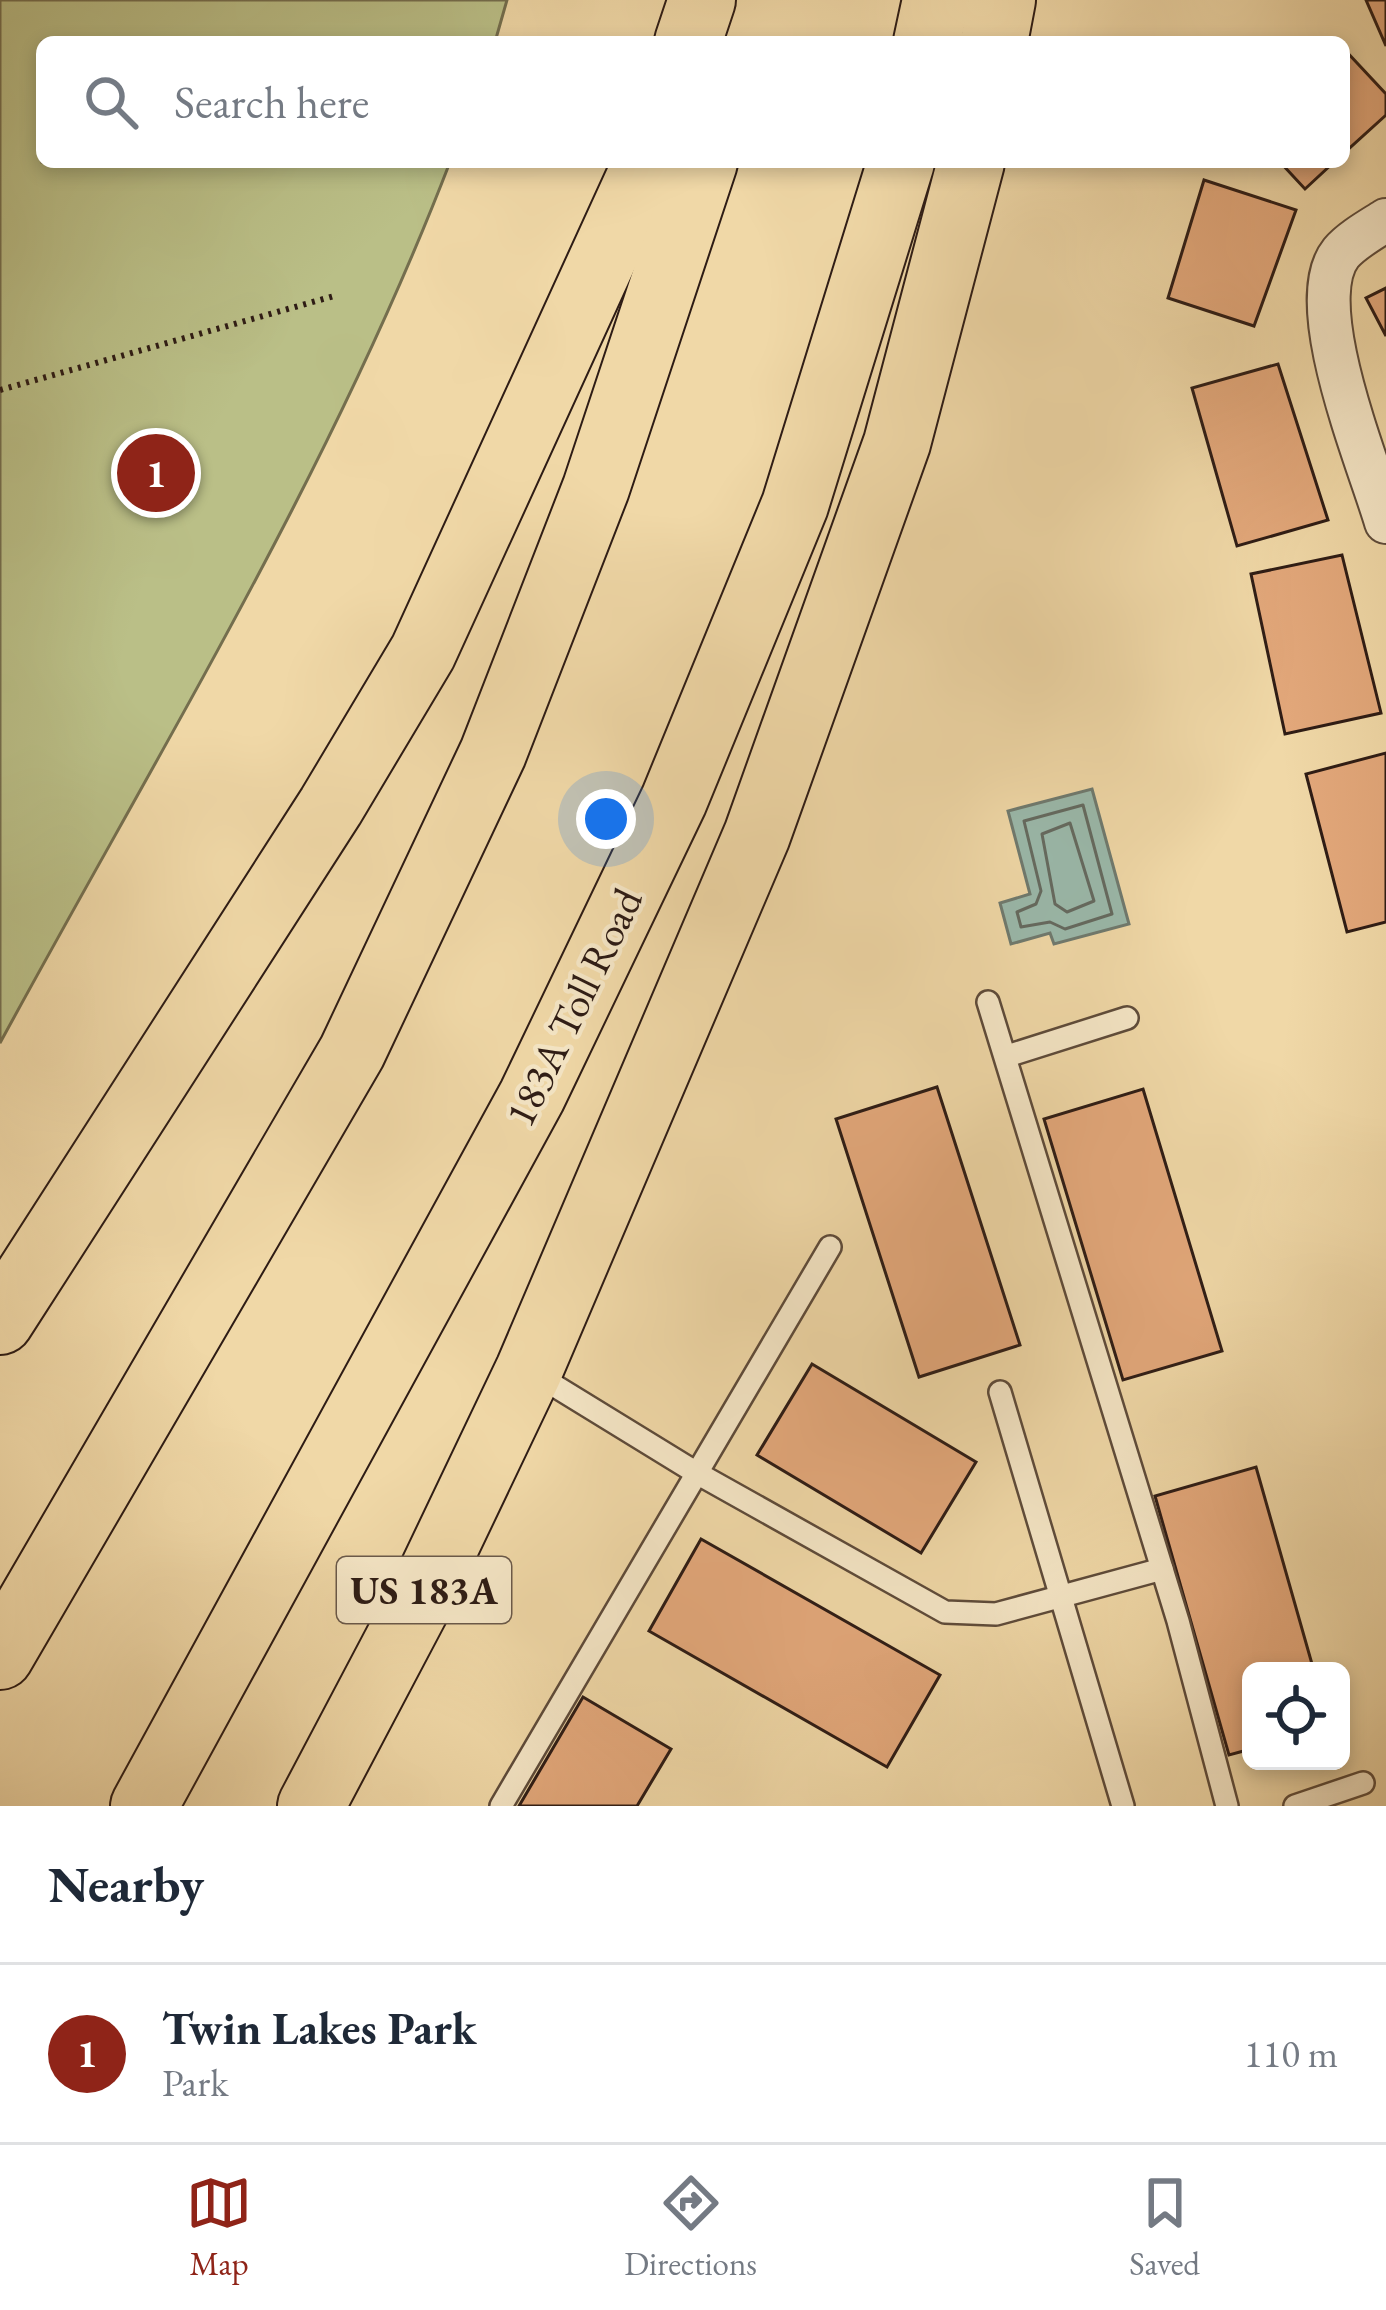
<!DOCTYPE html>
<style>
:root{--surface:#fff;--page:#f6f6f7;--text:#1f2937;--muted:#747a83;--line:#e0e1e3;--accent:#8f2418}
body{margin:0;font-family:"EB Garamond",serif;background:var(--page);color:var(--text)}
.controls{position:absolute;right:36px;bottom:36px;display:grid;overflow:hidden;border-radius:18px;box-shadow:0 6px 18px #0003}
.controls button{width:108px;height:108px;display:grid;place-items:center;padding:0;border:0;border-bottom:3px solid var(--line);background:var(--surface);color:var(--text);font:60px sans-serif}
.you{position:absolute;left:606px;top:819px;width:42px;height:42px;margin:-30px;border:9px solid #fff;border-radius:50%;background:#1a73e8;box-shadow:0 0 0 18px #1a73e833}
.badge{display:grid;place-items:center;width:78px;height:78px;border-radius:50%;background:var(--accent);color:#fff;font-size:39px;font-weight:700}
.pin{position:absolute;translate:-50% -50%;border:6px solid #fff;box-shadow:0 3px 12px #0006}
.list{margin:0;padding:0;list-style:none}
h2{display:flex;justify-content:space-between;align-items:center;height:156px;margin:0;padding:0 48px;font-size:51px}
h2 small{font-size:39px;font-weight:400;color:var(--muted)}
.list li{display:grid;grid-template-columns:78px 1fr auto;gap:36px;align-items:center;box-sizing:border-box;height:180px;padding:0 48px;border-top:3px solid var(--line)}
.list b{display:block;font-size:45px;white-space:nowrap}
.list p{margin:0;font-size:39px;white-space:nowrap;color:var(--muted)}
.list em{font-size:39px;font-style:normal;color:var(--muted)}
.icon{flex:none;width:66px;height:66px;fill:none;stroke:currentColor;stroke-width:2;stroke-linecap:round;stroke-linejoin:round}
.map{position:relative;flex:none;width:1386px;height:1806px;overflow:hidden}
.search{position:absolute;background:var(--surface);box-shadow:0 6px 18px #0003;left:36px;right:36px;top:36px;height:132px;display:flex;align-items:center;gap:30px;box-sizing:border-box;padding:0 42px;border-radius:18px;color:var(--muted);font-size:45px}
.sheet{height:336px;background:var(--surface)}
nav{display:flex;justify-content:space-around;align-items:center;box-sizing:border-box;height:168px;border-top:3px solid var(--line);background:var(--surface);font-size:33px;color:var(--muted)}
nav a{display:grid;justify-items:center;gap:6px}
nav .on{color:var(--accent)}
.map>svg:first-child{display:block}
</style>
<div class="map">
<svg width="1386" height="1806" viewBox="0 0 1386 1806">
<rect width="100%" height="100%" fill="#f0d8a7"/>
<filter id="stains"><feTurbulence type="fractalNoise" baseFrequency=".00167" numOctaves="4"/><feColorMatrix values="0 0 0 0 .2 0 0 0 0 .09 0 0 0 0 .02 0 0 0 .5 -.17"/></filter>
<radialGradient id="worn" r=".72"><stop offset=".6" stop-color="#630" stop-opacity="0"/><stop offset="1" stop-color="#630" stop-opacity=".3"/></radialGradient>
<!-- green -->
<path fill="#babf87" stroke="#746e4e" stroke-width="3" d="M0 0H507L495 42H42V162H450C331 472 158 752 0 1043Z"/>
<!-- water -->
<path fill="#9ab9ab" stroke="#6f7a6f" stroke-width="3" d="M1092 789 1129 924 1054 944 1050 933 1011 944 1000 903 1030 894 1008 811Z"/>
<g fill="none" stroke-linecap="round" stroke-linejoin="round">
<!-- shore -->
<g stroke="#646a60" stroke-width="3">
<path d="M1083 805 1112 914 1065 929 1050 922 1021 927 1017 912 1036 904 1041 891 1024 821Z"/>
<path d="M1070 823 1094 901 1067 912 1055 904 1042 834Z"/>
</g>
</g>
<!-- building -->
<g fill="#e3a87b" stroke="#2e1c15" stroke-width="3">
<path d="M1366 0H1386V46Z"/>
<path d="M1344 49 1386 94V115L1344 153Z"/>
<path d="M1280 162H1334L1305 189Z"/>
<path d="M1204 180 1296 210 1254 326 1168 298Z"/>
<path d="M1386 288V336L1366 298Z"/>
<path d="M1278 364 1328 520 1237 546 1192 388Z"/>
<path d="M1342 555 1381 713 1285 734 1251 574Z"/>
<path d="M1386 753V922L1347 932 1306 774Z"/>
<path d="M937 1087 1020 1345 919 1377 836 1119Z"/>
<path d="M1143 1089 1222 1351 1123 1380 1044 1119Z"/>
<path d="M812 1364 976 1462 921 1553 757 1455Z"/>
<path d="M1256 1467 1314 1671H1251V1749L1229 1755 1155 1496Z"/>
<path d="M701 1539 940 1675 887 1767 649 1631Z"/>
<path d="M583 1697 671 1749 637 1806H519Z"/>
</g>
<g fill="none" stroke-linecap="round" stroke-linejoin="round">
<defs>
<g id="service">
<path d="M988 1002 1178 1621 1227 1806"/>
<path d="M1007 1056 1127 1018"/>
<path d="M537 1375 695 1472 945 1612 996 1614 1162 1569"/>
<path d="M1000 1392 1123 1806"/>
<path d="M501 1806 830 1247"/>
<path d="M1295 1806 1363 1783"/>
</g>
<path id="minor" d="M1386 220C1372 229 1352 240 1341 253 1301 303 1369 464 1386 522"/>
<g id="motorway">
<path d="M688 42 702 0"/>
<path d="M927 42 936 0"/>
<path d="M994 42 1002 0"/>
<path d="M0 1321 331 806 423 652 647 162"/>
<path d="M0 1656 352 1052 493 753 596 488 704 162"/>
<path d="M144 1806 532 1096 674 800 795 505 901 162"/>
<path d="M311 1806 416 1607 529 1370 757 835 897 443 971 162"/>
</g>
</defs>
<!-- service casing -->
<use href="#service" stroke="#5e4b3a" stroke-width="26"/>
<!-- minor casing -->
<use href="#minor" stroke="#5e4b3a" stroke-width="46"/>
<!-- motorway casing -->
<use href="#motorway" stroke="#2e1c15" stroke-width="70"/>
<!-- path -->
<path stroke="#2e1c15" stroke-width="6" stroke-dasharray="3 6" stroke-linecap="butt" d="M0 390 334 296"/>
<!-- service -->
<use href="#service" stroke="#f5e6c6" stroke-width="21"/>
<!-- minor -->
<use href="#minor" stroke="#f5e6c6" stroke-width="42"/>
<!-- motorway -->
<use href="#motorway" stroke="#f0d8a7" stroke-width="66"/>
</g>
<g text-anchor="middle" stroke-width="9" stroke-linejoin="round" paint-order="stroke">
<!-- shield labels -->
<rect fill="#f5e6c6" stroke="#6a594a" stroke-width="3" x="337" y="1557" width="174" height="66" rx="9"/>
<g font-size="39" font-weight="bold" fill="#2e1c15">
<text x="424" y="1604">US 183A</text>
</g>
<!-- street labels -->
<g font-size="42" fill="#2e1c15" stroke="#f5e6c6">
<text transform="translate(573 1007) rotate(-64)" y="15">183A Toll Road</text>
</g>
</g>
<rect width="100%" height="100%" filter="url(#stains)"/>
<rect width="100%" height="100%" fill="url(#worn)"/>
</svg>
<div class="controls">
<button><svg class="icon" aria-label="locate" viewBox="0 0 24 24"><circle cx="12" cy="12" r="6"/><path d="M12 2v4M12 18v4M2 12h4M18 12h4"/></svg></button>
</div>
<div class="you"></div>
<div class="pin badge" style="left:156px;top:473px">1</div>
<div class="search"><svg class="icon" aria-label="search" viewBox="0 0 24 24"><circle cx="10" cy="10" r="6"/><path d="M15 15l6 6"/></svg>Search here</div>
</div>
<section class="sheet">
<h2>Nearby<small></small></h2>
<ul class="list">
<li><span class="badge">1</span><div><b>Twin Lakes Park</b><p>Park</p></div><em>110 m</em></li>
</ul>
</section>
<nav>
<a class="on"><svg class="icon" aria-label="map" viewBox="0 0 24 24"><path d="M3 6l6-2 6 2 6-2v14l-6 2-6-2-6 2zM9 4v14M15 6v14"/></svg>Map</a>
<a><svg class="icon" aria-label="directions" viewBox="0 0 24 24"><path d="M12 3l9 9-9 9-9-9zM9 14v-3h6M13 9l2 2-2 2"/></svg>Directions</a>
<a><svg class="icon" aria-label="saved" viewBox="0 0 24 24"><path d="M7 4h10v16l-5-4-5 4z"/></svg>Saved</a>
</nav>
